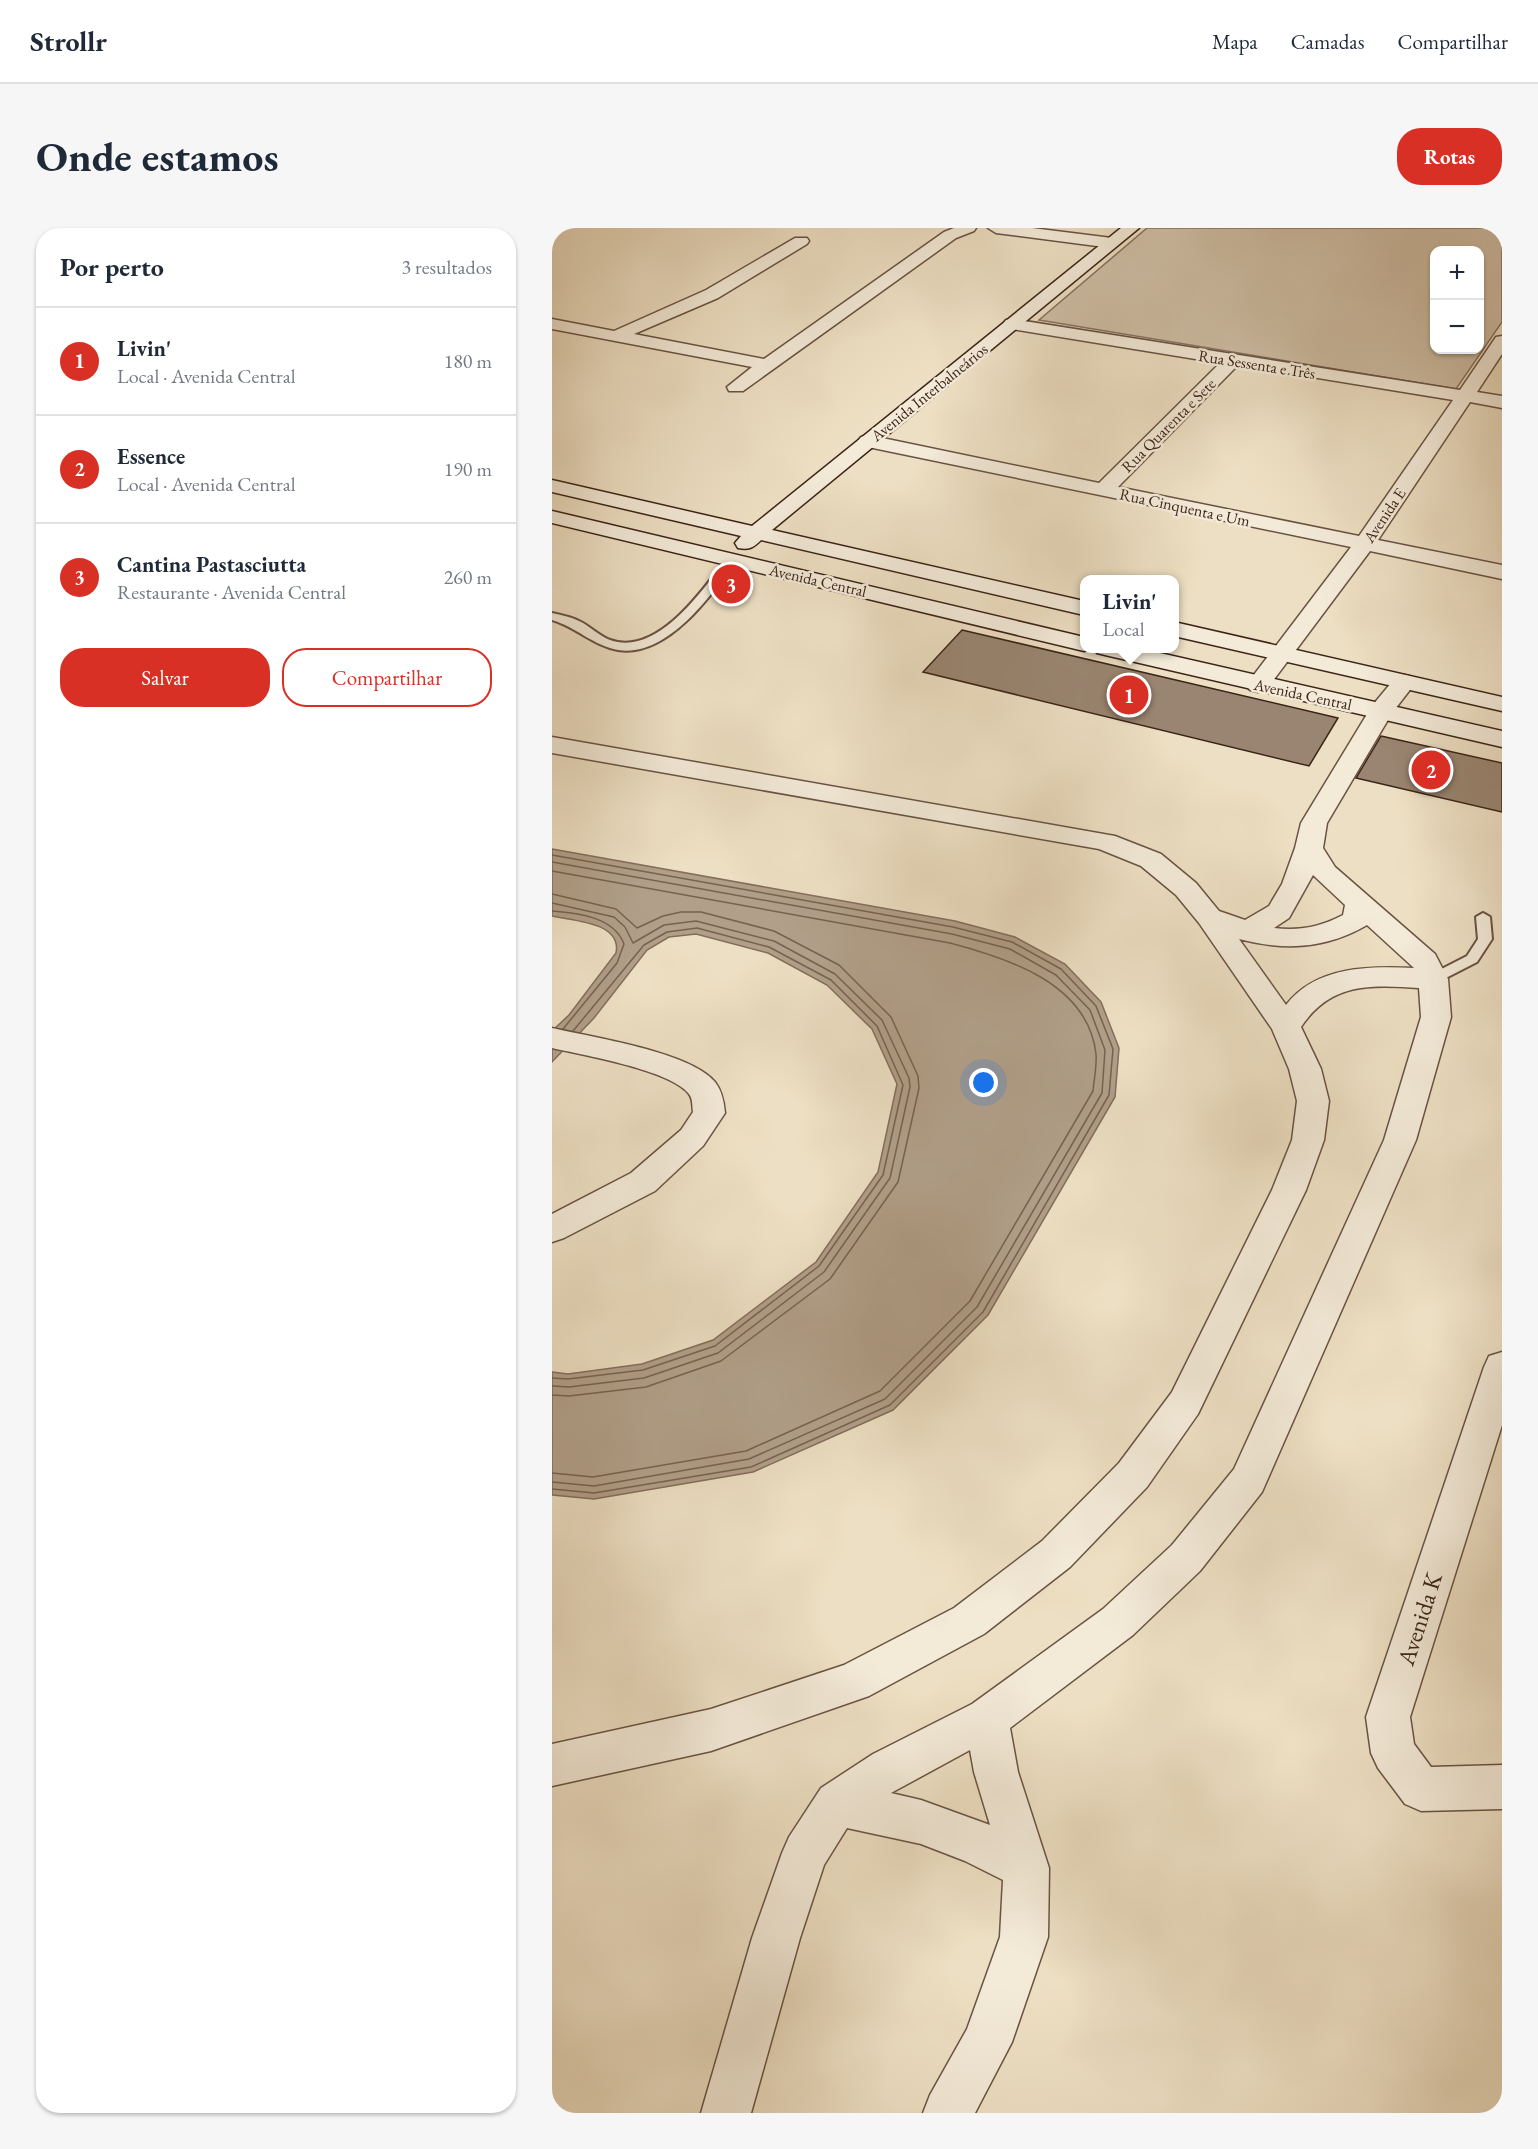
<!DOCTYPE html>
<html lang="pt">
<meta charset="utf-8">
<style>
:root{--surface:#fff;--page:#f6f6f7;--text:#1f2937;--muted:#747a83;--line:#e0e1e3;--accent:#d93025}
body{margin:0;font-family:"EB Garamond",serif;background:var(--page);color:var(--text)}
.controls{position:absolute;right:18px;top:18px;display:grid;overflow:hidden;border-radius:12px;box-shadow:0 2px 4px #0004}
.controls button{width:54px;height:54px;display:grid;place-items:center;padding:0;border:0;border-bottom:2px solid var(--line);background:var(--surface);color:var(--text);font:30px sans-serif}
.you{position:absolute;left:432px;top:855px;width:21px;height:21px;margin:-15px;border:4px solid #fff;border-radius:50%;background:#1a73e8;box-shadow:0 0 0 9px #1a73e833}
.badge{display:grid;place-items:center;width:39px;height:39px;border-radius:50%;background:var(--accent);color:#fff;font-size:20px;font-weight:700}
.pin{position:absolute;translate:-50% -50%;border:3px solid #fff;box-shadow:0 2px 6px #0006}
.popup{position:absolute;left:528px;top:347px;width:99px;height:78px;box-sizing:border-box;display:grid;place-content:center;border-radius:12px;background:var(--surface);filter:drop-shadow(0 2px 4px #0005);font-size:20px;white-space:nowrap;color:var(--muted)}
.popup b{font-size:22px;color:var(--text)}
.popup::after{content:'';position:absolute;left:50%;top:100%;margin-left:-12px;border:12px solid transparent;border-top-color:var(--surface)}
.list{margin:0;padding:0;list-style:none}
h2{display:flex;justify-content:space-between;align-items:center;height:78px;margin:0;padding:0 24px;font-size:26px}
h2 small{font-size:20px;font-weight:400;color:var(--muted)}
.list li{display:grid;grid-template-columns:39px 1fr auto;gap:18px;align-items:center;box-sizing:border-box;height:108px;padding:0 24px;border-top:2px solid var(--line)}
.list b{display:block;font-size:22px;white-space:nowrap}
.list p{margin:0;font-size:20px;white-space:nowrap;color:var(--muted)}
.list em{font-size:20px;font-style:normal;color:var(--muted)}
.actions{display:flex;gap:12px;padding:18px 24px}
.actions a{flex:1;padding:14px 0;border:2px solid var(--accent);border-radius:24px;text-align:center;font-size:21px;color:var(--accent)}
.actions .main{background:var(--accent);color:#fff}
.map{position:relative;flex:none;width:950px;height:1885px;overflow:hidden;border-radius:24px}
header{display:flex;align-items:center;gap:36px;box-sizing:border-box;height:84px;padding:0 30px;background:var(--surface);border-bottom:2px solid var(--line)}
header strong{font-size:28px}
nav{display:flex;gap:33px;margin-inline-start:auto;font-size:21px}
.intro{display:flex;align-items:center;justify-content:space-between;box-sizing:border-box;height:144px;padding:0 36px}
h1{margin:0;font-size:42px}
.button{padding:15px 27px;border-radius:24px;background:var(--accent);color:#fff;font-size:21px;font-weight:700}
main{display:flex;gap:36px;padding:0 36px}
aside{flex:1;background:var(--surface);border-radius:24px;box-shadow:0 2px 4px #0004}
.map>svg:first-child{display:block}
</style>
<header>
<strong>Strollr</strong>
<nav><a>Mapa</a><a>Camadas</a><a>Compartilhar</a></nav>
</header>
<div class="intro"><h1>Onde estamos</h1><a class="button">Rotas</a></div>
<main>
<aside>
<h2>Por perto<small>3 resultados</small></h2>
<ul class="list">
<li><span class="badge">1</span><div><b>Livin'</b><p>Local · Avenida Central</p></div><em>180 m</em></li>
<li><span class="badge">2</span><div><b>Essence</b><p>Local · Avenida Central</p></div><em>190 m</em></li>
<li><span class="badge">3</span><div><b>Cantina Pastasciutta</b><p>Restaurante · Avenida Central</p></div><em>260 m</em></li>
</ul>
<div class="actions"><a class="main">Salvar</a><a>Compartilhar</a></div>
</aside>
<div class="map">
<svg width="950" height="1885" viewBox="0 0 950 1885">
<rect width="100%" height="100%" fill="#eddfc3"/>
<filter id="stains"><feTurbulence type="fractalNoise" baseFrequency=".00333" numOctaves="4"/><feColorMatrix values="0 0 0 0 .2 0 0 0 0 .09 0 0 0 0 .02 0 0 0 .5 -.17"/></filter>
<radialGradient id="worn" r=".72"><stop offset=".6" stop-color="#630" stop-opacity="0"/><stop offset="1" stop-color="#630" stop-opacity=".3"/></radialGradient>
<!-- green -->
<path fill="#cfbfa6" stroke="#86725f" stroke-width="1.5" fill-rule="evenodd" d="M595 0H950V94L904 161 487 92ZM882 22H927V122H882Z"/>
<!-- water -->
<path fill="#b19f89" stroke="#836e5c" stroke-width="1.5" d="M0 621 403 693 463 709 513 736 549 774 567 820 563 869 436 1087 341 1182 201 1244 42 1271 0 1267V1144L16 1146 90 1136 161 1112 264 1034 326 944 345 856 320 801 275 757 216 725 144 706 117 709 95 722 42 790 0 834V803L17 787 64 725C70 694 22 693 0 688Z"/>
<g fill="none" stroke-linecap="round" stroke-linejoin="round">
<!-- shore -->
<g stroke="#776250" stroke-width="1.5">
<path d="M0 627 401 699 460 714 509 741 544 778 561 821 557 867 431 1084 338 1177 199 1239 42 1265 0 1261"/>
<path d="M0 634 400 706 458 721 504 747 538 782 553 822 550 865 425 1079 333 1171 197 1231 42 1258 0 1254"/>
<path d="M0 643 398 715C455 730 536 755 544 826 545 838 542 851 541 863L418 1073 328 1163 194 1223 41 1249 0 1245"/>
<path d="M0 666 64 681 85 700 111 688 129 684H149L222 703 287 737 339 789 366 848 367 860 346 954 278 1051 169 1133 94 1159 17 1168 0 1167"/>
<path d="M0 675 62 689 73 699 81 715 112 697 144 693 222 713 283 746 330 792 357 850 358 859 338 950 272 1044 166 1125 92 1150 17 1159 0 1158"/>
<path d="M0 683C26 685 62 689 72 716L65 735 11 801"/>
<path d="M0 1150 16 1151 91 1142 163 1118 267 1038 331 947 351 857 325 798 279 752 217 719 145 700 115 704 92 717 21 803"/>
</g>
</g>
<!-- building -->
<g fill="#998571" stroke="#3d2418" stroke-width="1.5">
<path d="M410 402 786 490 757 538 371 444Z"/>
<path d="M829 508 950 535V584L804 550Z"/>
</g>
<g fill="none" stroke-linecap="round" stroke-linejoin="round">
<defs>
<g id="lane">
<path d="M179 329 184 332C160 367 115 430 66 422 42 418 24 399 0 392V385C9 387 19 389 27 393 38 398 47 408 58 412 105 429 151 362 175 330Z"/>
<path d="M931 685 938 689 940 711 925 734 886 754H876L874 751 876 748 915 728 926 711 924 689Z"/>
</g>
<g id="street">
<path d="M402 0H424L422 3 404 10 191 163H177L175 159 200 139 0 101V91L62 103 154 62 243 10H255L257 13 255 16 166 70 82 106 212 131 392 4Z"/>
<path d="M436 0H480L560 10 568 15 560 20 444 5Z"/>
<path d="M460 91 908 162 944 109 950 108V126L925 164 950 168V180L918 174 826 312 950 337V351L818 323 714 462 706 464 698 462 694 457 698 452 799 319 316 219 309 217 306 213 309 209 316 207 547 255 668 135 454 100 451 96 454 92ZM686 137 901 172 807 308 566 259Z"/>
<path d="M852 447 860 449 864 454 840 485 775 595 771 620 783 639 883 726 896 751 899 789 864 912 710 1264 648 1343 581 1407 458 1500 466 1544 497 1640 496 1709 460 1814 423 1885H371L378 1867 415 1801 448 1709 451 1652 413 1633 369 1616 295 1600 272 1637 248 1710 199 1885H149L200 1710 230 1625 237 1609 269 1560 321 1526 420 1476 551 1381 620 1317 682 1241 832 912 869 789 867 760C819 757 779 754 749 799L769 841 777 873 772 912 754 962 646 1186 595 1259 518 1339 432 1406 317 1468 159 1523 0 1558V1516L159 1481 292 1437 402 1380 490 1313 567 1235 620 1164 720 962 740 912 745 873 737 841 720 801 647 695 624 667 589 638 547 621 0 525V509L563 608 609 626 644 655 667 683 693 692 717 678 730 656 743 620 749 595 820 478 844 449ZM761 647 793 677 791 687C768 699 748 703 722 700L737 690ZM815 697 862 740C817 738 764 738 734 777L687 711C733 723 774 721 815 697ZM418 1522 422 1544 438 1597 369 1572 339 1565Z"/>
<path d="M0 800C39 809 139 824 163 854 170 863 172 874 173 885L151 918 103 963 12 1010 0 1014V986L79 945 129 902 141 884C140 878 141 871 137 866 119 842 30 827 0 820Z"/>
<path d="M950 1124V1197L858 1489 862 1516 879 1539 950 1537V1581L869 1583 853 1576 826 1540 819 1525 814 1489 932 1139 937 1128Z"/>
</g>
<g id="secondary">
<path d="M569 0H587L220 302 532 373V387L209 312C201 320 197 322 186 320L183 315 189 308 0 264V252L200 298Z"/>
<path d="M0 283 532 409V420H541L532 423 0 295Z"/>
<path d="M622 394 950 469V483L622 408Z"/>
<path d="M542 420H586L950 503V519L553 427 545 425Z"/>
</g>
</defs>
<!-- lane casing -->
<use href="#lane" stroke="#695343" stroke-width="4"/>
<!-- street casing -->
<use href="#street" stroke="#695343" stroke-width="3"/>
<!-- secondary casing -->
<use href="#secondary" stroke="#3d2418" stroke-width="3"/>
<!-- lane -->
<use href="#lane" fill="#f3ead8" fill-rule="evenodd"/>
<!-- street -->
<use href="#street" fill="#f3ead8" fill-rule="evenodd"/>
<!-- secondary -->
<use href="#secondary" fill="#f3ead8" fill-rule="evenodd"/>
</g>
<g text-anchor="middle" stroke-width="5" stroke-linejoin="round" paint-order="stroke">
<!-- far-street labels -->
<g font-size="16" fill="#3d2418" stroke="#f3ead8">
<text transform="translate(705 136) rotate(9)" y="6">Rua Sessenta e Três</text>
<text transform="translate(377 164) rotate(-39)" y="6">Avenida Interbalneários</text>
<text transform="translate(616 197) rotate(-45)" y="6">Rua Quarenta e Sete</text>
<text transform="translate(633 279) rotate(12)" y="6">Rua Cinquenta e Um</text>
<text transform="translate(832 287) rotate(-56)" y="6">Avenida E</text>
<text transform="translate(266 352) rotate(13)" y="6">Avenida Central</text>
<text transform="translate(751 466) rotate(12)" y="6">Avenida Central</text>
</g>
<!-- near-street labels -->
<g font-size="24" fill="#3d2418" stroke="#f3ead8">
<text transform="translate(868 1391) rotate(-72)" y="8">Avenida K</text>
</g>
</g>
<rect width="100%" height="100%" filter="url(#stains)"/>
<rect width="100%" height="100%" fill="url(#worn)"/>
</svg>
<div class="controls">
<button>+</button>
<button>−</button>
</div>
<div class="you"></div>
<div class="pin badge" style="left:577px;top:467px">1</div>
<div class="popup"><b>Livin'</b>Local</div>
<div class="pin badge" style="left:879px;top:542px">2</div>
<div class="pin badge" style="left:179px;top:356px">3</div>
</div>
</main>
